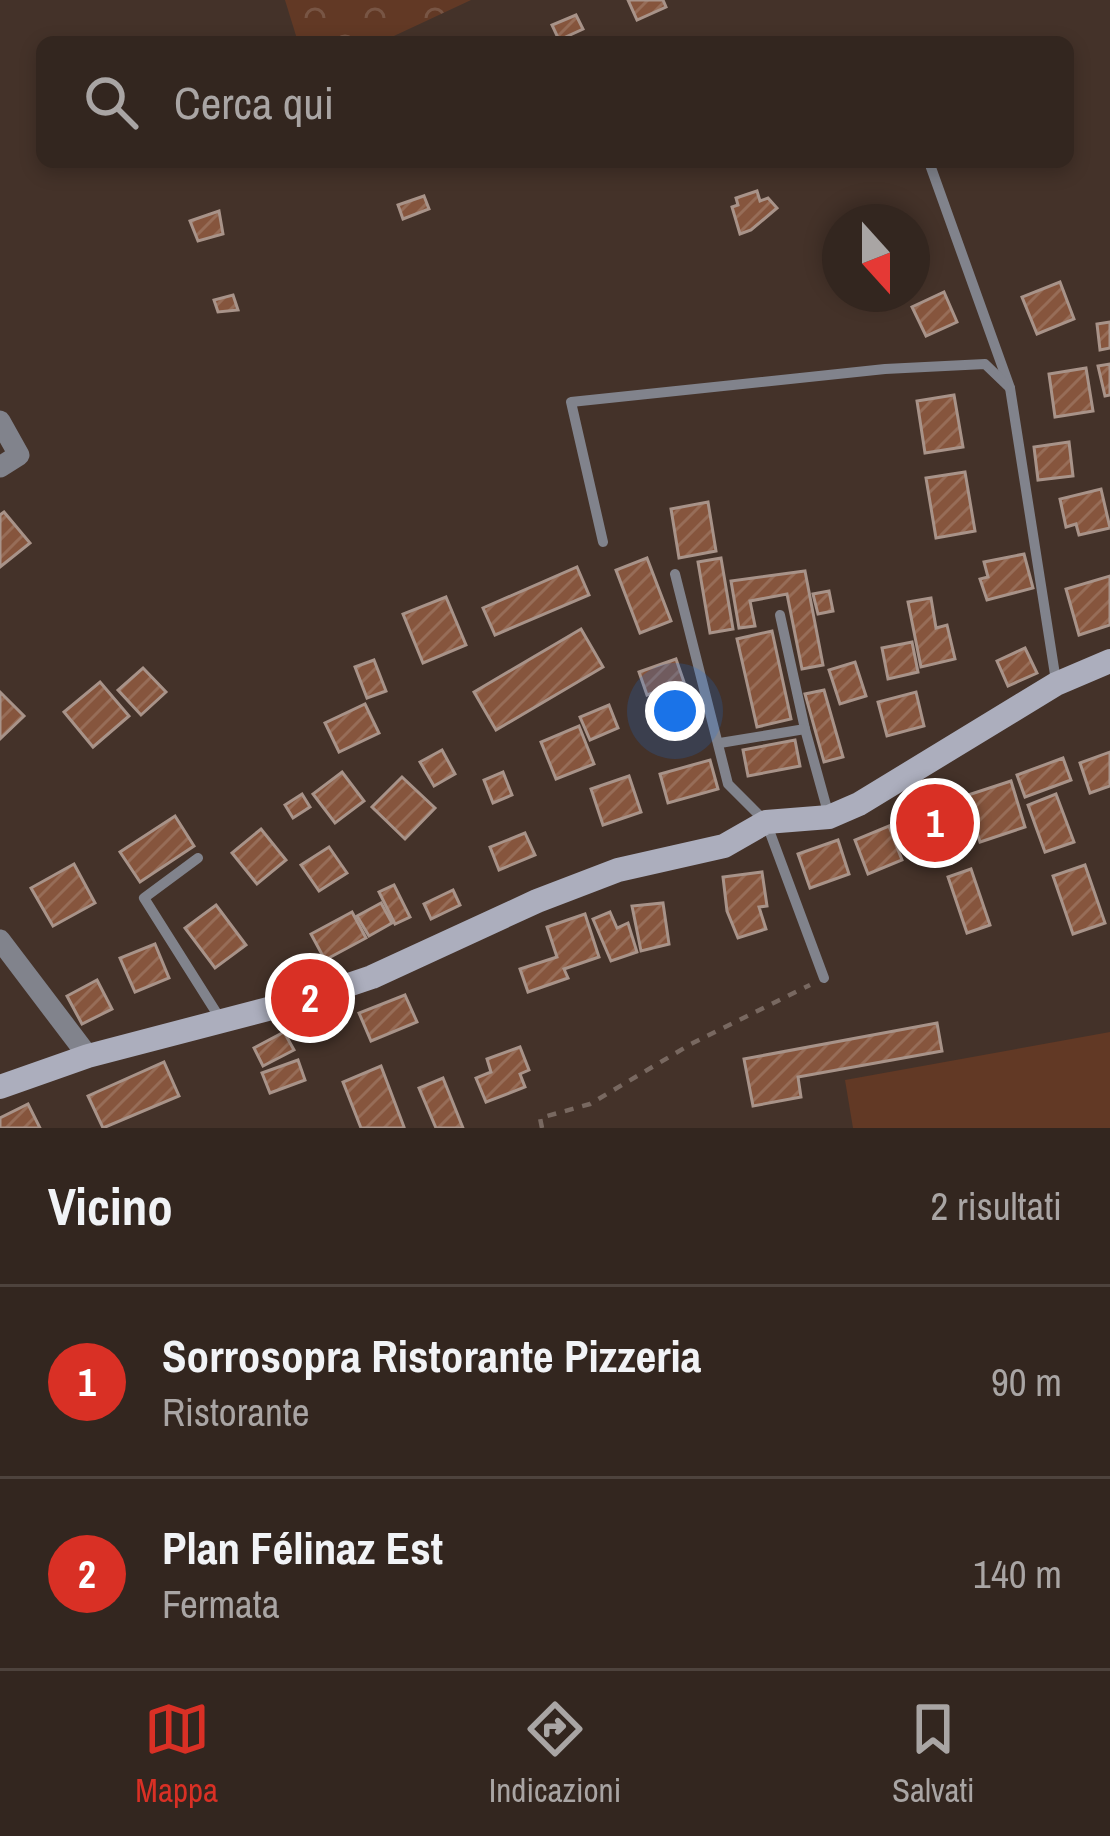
<!DOCTYPE html>
<html lang="it">
<meta charset="utf-8">
<style>
:root{--surface:#33261f;--page:#3b2e28;--text:#f1f3f6;--muted:#a9a5a4;--line:#4e433d;--accent:#d93025}
body{margin:0;font-family:"Archivo Narrow",sans-serif;background:var(--page);color:var(--text)}
.compass{position:absolute;left:822px;top:204px;width:108px;height:108px;border-radius:50%;background:var(--surface);box-shadow:0 6px 18px #0003;rotate:159deg}
.you{position:absolute;left:675px;top:711px;width:42px;height:42px;margin:-30px;border:9px solid #fff;border-radius:50%;background:#1a73e8;box-shadow:0 0 0 18px #1a73e833}
.badge{display:grid;place-items:center;width:78px;height:78px;border-radius:50%;background:var(--accent);color:#fff;font-size:39px;font-weight:700}
.pin{position:absolute;translate:-50% -50%;border:6px solid #fff;box-shadow:0 3px 12px #0006}
.list{margin:0;padding:0;list-style:none}
h2{display:flex;justify-content:space-between;align-items:center;height:156px;margin:0;padding:0 48px;font-size:51px}
h2 small{font-size:39px;font-weight:400;color:var(--muted)}
.list li{display:grid;grid-template-columns:78px 1fr auto;gap:36px;align-items:center;box-sizing:border-box;height:192px;padding:0 48px;border-top:3px solid var(--line)}
.list b{display:block;font-size:45px;white-space:nowrap}
.list p{margin:0;font-size:39px;white-space:nowrap;color:var(--muted)}
.list em{font-size:39px;font-style:normal;color:var(--muted)}
.icon{flex:none;width:66px;height:66px;fill:none;stroke:currentColor;stroke-width:2;stroke-linecap:round;stroke-linejoin:round}
.map{position:relative;flex:none;width:1110px;height:1128px;overflow:hidden}
.search{position:absolute;background:var(--surface);box-shadow:0 6px 18px #0003;left:36px;right:36px;top:36px;height:132px;display:flex;align-items:center;gap:30px;box-sizing:border-box;padding:0 42px;border-radius:18px;color:var(--muted);font-size:45px}
.sheet{height:540px;background:var(--surface)}
nav{display:flex;justify-content:space-around;align-items:center;box-sizing:border-box;height:168px;border-top:3px solid var(--line);background:var(--surface);font-size:33px;color:var(--muted)}
nav a{display:grid;justify-items:center;gap:6px}
nav .on{color:var(--accent)}
.map>svg:first-child{display:block}
</style>
<div class="map">
<svg width="1110" height="1128" viewBox="0 0 1110 1128">
<defs>
<pattern id="forest-crowns" width="20" height="18" patternUnits="userSpaceOnUse" patternTransform="scale(3)"><rect width="20" height="18" fill="#623925"/><path d="M2 6a3 3 0 1 1 6 0M12 15a3 3 0 1 1 6 0" fill="none" stroke="#785544"/></pattern>
<pattern id="building-hatch" width="6" height="6" patternUnits="userSpaceOnUse" patternTransform="scale(3)"><rect width="6" height="6" fill="#86553d"/><path d="M-1 1l2-2M0 6l6-6M5 7l2-2" fill="none" stroke="#976d58"/></pattern>
</defs>
<rect width="100%" height="100%" fill="#443229"/>
<!-- grass -->
<path fill="#623925" d="M1110 1032V1128H853L845 1080Z"/>
<!-- forest -->
<path fill="url(#forest-crowns)" d="M285 0H471L381 42H298Z"/>
<!-- building -->
<g fill="url(#building-hatch)" stroke="#a89389" stroke-width="3">
<path d="M628 0H663L666 7 637 20Z"/>
<path d="M576 15 583 29 559 40 552 25Z"/>
<path d="M757 191 760 201 768 198 777 208 751 230 740 234 732 207 738 205 736 198Z"/>
<path d="M424 196 429 209 403 219 398 205Z"/>
<path d="M219 211 223 234 198 241 190 221Z"/>
<path d="M1060 282 1074 319 1037 334 1022 297Z"/>
<path d="M944 292 957 322 926 336 912 307Z"/>
<path d="M233 295 238 310 218 312 214 300Z"/>
<path d="M1110 322V348L1100 350 1097 324Z"/>
<path d="M1110 364V395L1105 396 1098 366Z"/>
<path d="M1086 368 1093 411 1055 417 1049 374Z"/>
<path d="M954 395 963 447 925 453 917 401Z"/>
<path d="M1069 442 1073 476 1038 480 1034 447Z"/>
<path d="M965 472 975 531 936 538 926 478Z"/>
<path d="M1101 489 1110 528 1079 535 1076 524 1066 527 1060 499Z"/>
<path d="M708 502 716 551 679 558 671 509Z"/>
<path d="M4 512 30 543 0 567V515Z"/>
<path d="M1024 554 1033 588 987 600 980 579 988 577 984 562Z"/>
<path d="M647 558 671 621 640 633 616 570Z"/>
<path d="M721 558 733 629 710 633 698 562Z"/>
<path d="M577 567 589 595 495 635 483 608Z"/>
<path d="M805 571 823 665 802 669 787 594 750 601 755 626 739 628 731 581Z"/>
<path d="M1110 576V625L1079 635 1066 589Z"/>
<path d="M829 591 833 611 818 614 813 594Z"/>
<path d="M446 597 466 645 423 663 403 614Z"/>
<path d="M931 598 936 628 947 625 955 659 921 667 908 602Z"/>
<path d="M581 629 603 667 496 730 474 692Z"/>
<path d="M772 631 791 719 757 727 737 639Z"/>
<path d="M912 642 918 672 888 679 882 648Z"/>
<path d="M1025 648 1037 673 1008 686 997 661Z"/>
<path d="M676 659 684 682 647 695 639 672Z"/>
<path d="M374 660 386 691 367 698 355 667Z"/>
<path d="M855 662 866 696 840 704 829 670Z"/>
<path d="M143 668 166 692 141 715 118 690Z"/>
<path d="M100 682 129 716 93 747 64 712Z"/>
<path d="M687 686 700 716 663 731 650 701Z"/>
<path d="M824 690 843 757 824 762 805 694Z"/>
<path d="M0 692 24 716 0 739Z"/>
<path d="M916 692 924 726 887 736 878 702Z"/>
<path d="M365 704 379 733 339 752 325 723Z"/>
<path d="M609 705 618 728 590 740 580 717Z"/>
<path d="M579 726 594 764 556 779 541 742Z"/>
<path d="M795 740 800 766 748 776 743 750Z"/>
<path d="M442 750 455 774 434 786 420 762Z"/>
<path d="M1110 752V786L1090 793 1080 763Z"/>
<path d="M1063 758 1071 780 1025 797 1017 775Z"/>
<path d="M710 760 718 789 668 803 660 774Z"/>
<path d="M342 772 364 801 335 823 313 794Z"/>
<path d="M503 772 512 795 493 803 484 780Z"/>
<path d="M629 776 641 812 603 825 591 789Z"/>
<path d="M402 777 435 808 405 839 372 807Z"/>
<path d="M1011 781 1025 827 980 842 965 796Z"/>
<path d="M302 794 310 807 293 818 285 805Z"/>
<path d="M1056 794 1074 842 1045 852 1028 805Z"/>
<path d="M949 808 961 839 925 852 913 822Z"/>
<path d="M175 816 194 846 140 882 120 852Z"/>
<path d="M889 826 902 860 868 874 855 840Z"/>
<path d="M261 829 286 860 257 884 232 853Z"/>
<path d="M525 833 535 855 499 870 490 847Z"/>
<path d="M838 840 849 874 810 888 798 854Z"/>
<path d="M329 847 347 873 319 891 301 865Z"/>
<path d="M74 864 95 903 53 926 31 888Z"/>
<path d="M1085 865 1105 923 1073 934 1053 876Z"/>
<path d="M971 869 990 925 967 933 948 877Z"/>
<path d="M762 872 767 906 759 907 766 929 738 938 727 911 723 877Z"/>
<path d="M394 885 410 917 395 924 379 892Z"/>
<path d="M453 890 460 905 431 919 424 904Z"/>
<path d="M381 903 392 923 369 936 357 916Z"/>
<path d="M663 903 669 944 641 951 632 906Z"/>
<path d="M216 905 246 945 215 968 185 928Z"/>
<path d="M352 912 366 938 325 960 311 934Z"/>
<path d="M610 912 617 928 628 923 637 952 611 961 593 919Z"/>
<path d="M585 914 599 957 564 969 568 978 528 992 520 969 557 957 547 927Z"/>
<path d="M155 944 169 978 135 992 120 958Z"/>
<path d="M97 980 112 1009 82 1024 67 996Z"/>
<path d="M405 995 417 1022 371 1041 359 1013Z"/>
<path d="M937 1023 942 1051 798 1077 801 1097 753 1106 744 1059Z"/>
<path d="M284 1032 294 1050 263 1066 254 1048Z"/>
<path d="M520 1047 529 1070 520 1074 525 1087 486 1102 476 1078 491 1072 487 1059Z"/>
<path d="M298 1060 305 1080 270 1093 262 1073Z"/>
<path d="M164 1062 179 1096 103 1128 88 1096Z"/>
<path d="M381 1066 404 1127 402 1128H361L343 1082Z"/>
<path d="M443 1078 463 1128H436L419 1088Z"/>
<path d="M28 1104 40 1128H0V1118Z"/>
</g>
<g fill="none" stroke-linecap="round" stroke-linejoin="round">
<!-- path -->
<path stroke="#786860" stroke-width="4.5" stroke-dasharray="9 9" stroke-linecap="butt" d="M542 1128 540 1118 590 1104 691 1044 810 985"/>
<!-- service -->
<g stroke="#81838c" stroke-width="10">
<path d="M929 162 1010 388 1056 681"/>
<path d="M603 542 571 402 885 369 985 364 1010 388"/>
<path d="M675 574 728 784 766 822 824 978"/>
<path d="M780 615 805 729"/>
<path d="M720 743 805 729 829 816"/>
<path d="M198 858 144 898 221 1020"/>
</g>
<!-- minor -->
<g stroke="#81838c" stroke-width="21">
<path d="M0 421 19 455 0 467"/>
<path d="M0 940 88 1056"/>
</g>
<!-- secondary -->
<path stroke="#acaebd" stroke-width="24" d="M0 1087 88 1056 310 998 372 977 537 901 618 870 724 846 766 822 829 817 859 804 1056 684 1110 661"/>
</g>
</svg>
<svg class="compass" viewBox="-18 -18 36 36"><path d="M0-13l5 13h-10z" fill="#e53935"/><path d="M0 13l5-13h-10z" fill="#a9a5a4"/></svg>
<div class="you"></div>
<div class="pin badge" style="left:935px;top:823px">1</div>
<div class="pin badge" style="left:310px;top:998px">2</div>
<div class="search"><svg class="icon" aria-label="search" viewBox="0 0 24 24"><circle cx="10" cy="10" r="6"/><path d="M15 15l6 6"/></svg>Cerca qui</div>
</div>
<section class="sheet">
<h2>Vicino<small>2 risultati</small></h2>
<ul class="list">
<li><span class="badge">1</span><div><b>Sorrosopra Ristorante Pizzeria</b><p>Ristorante</p></div><em>90 m</em></li>
<li><span class="badge">2</span><div><b>Plan Félinaz Est</b><p>Fermata</p></div><em>140 m</em></li>
</ul>
</section>
<nav>
<a class="on"><svg class="icon" aria-label="map" viewBox="0 0 24 24"><path d="M3 6l6-2 6 2 6-2v14l-6 2-6-2-6 2zM9 4v14M15 6v14"/></svg>Mappa</a>
<a><svg class="icon" aria-label="directions" viewBox="0 0 24 24"><path d="M12 3l9 9-9 9-9-9zM9 14v-3h6M13 9l2 2-2 2"/></svg>Indicazioni</a>
<a><svg class="icon" aria-label="saved" viewBox="0 0 24 24"><path d="M7 4h10v16l-5-4-5 4z"/></svg>Salvati</a>
</nav>
